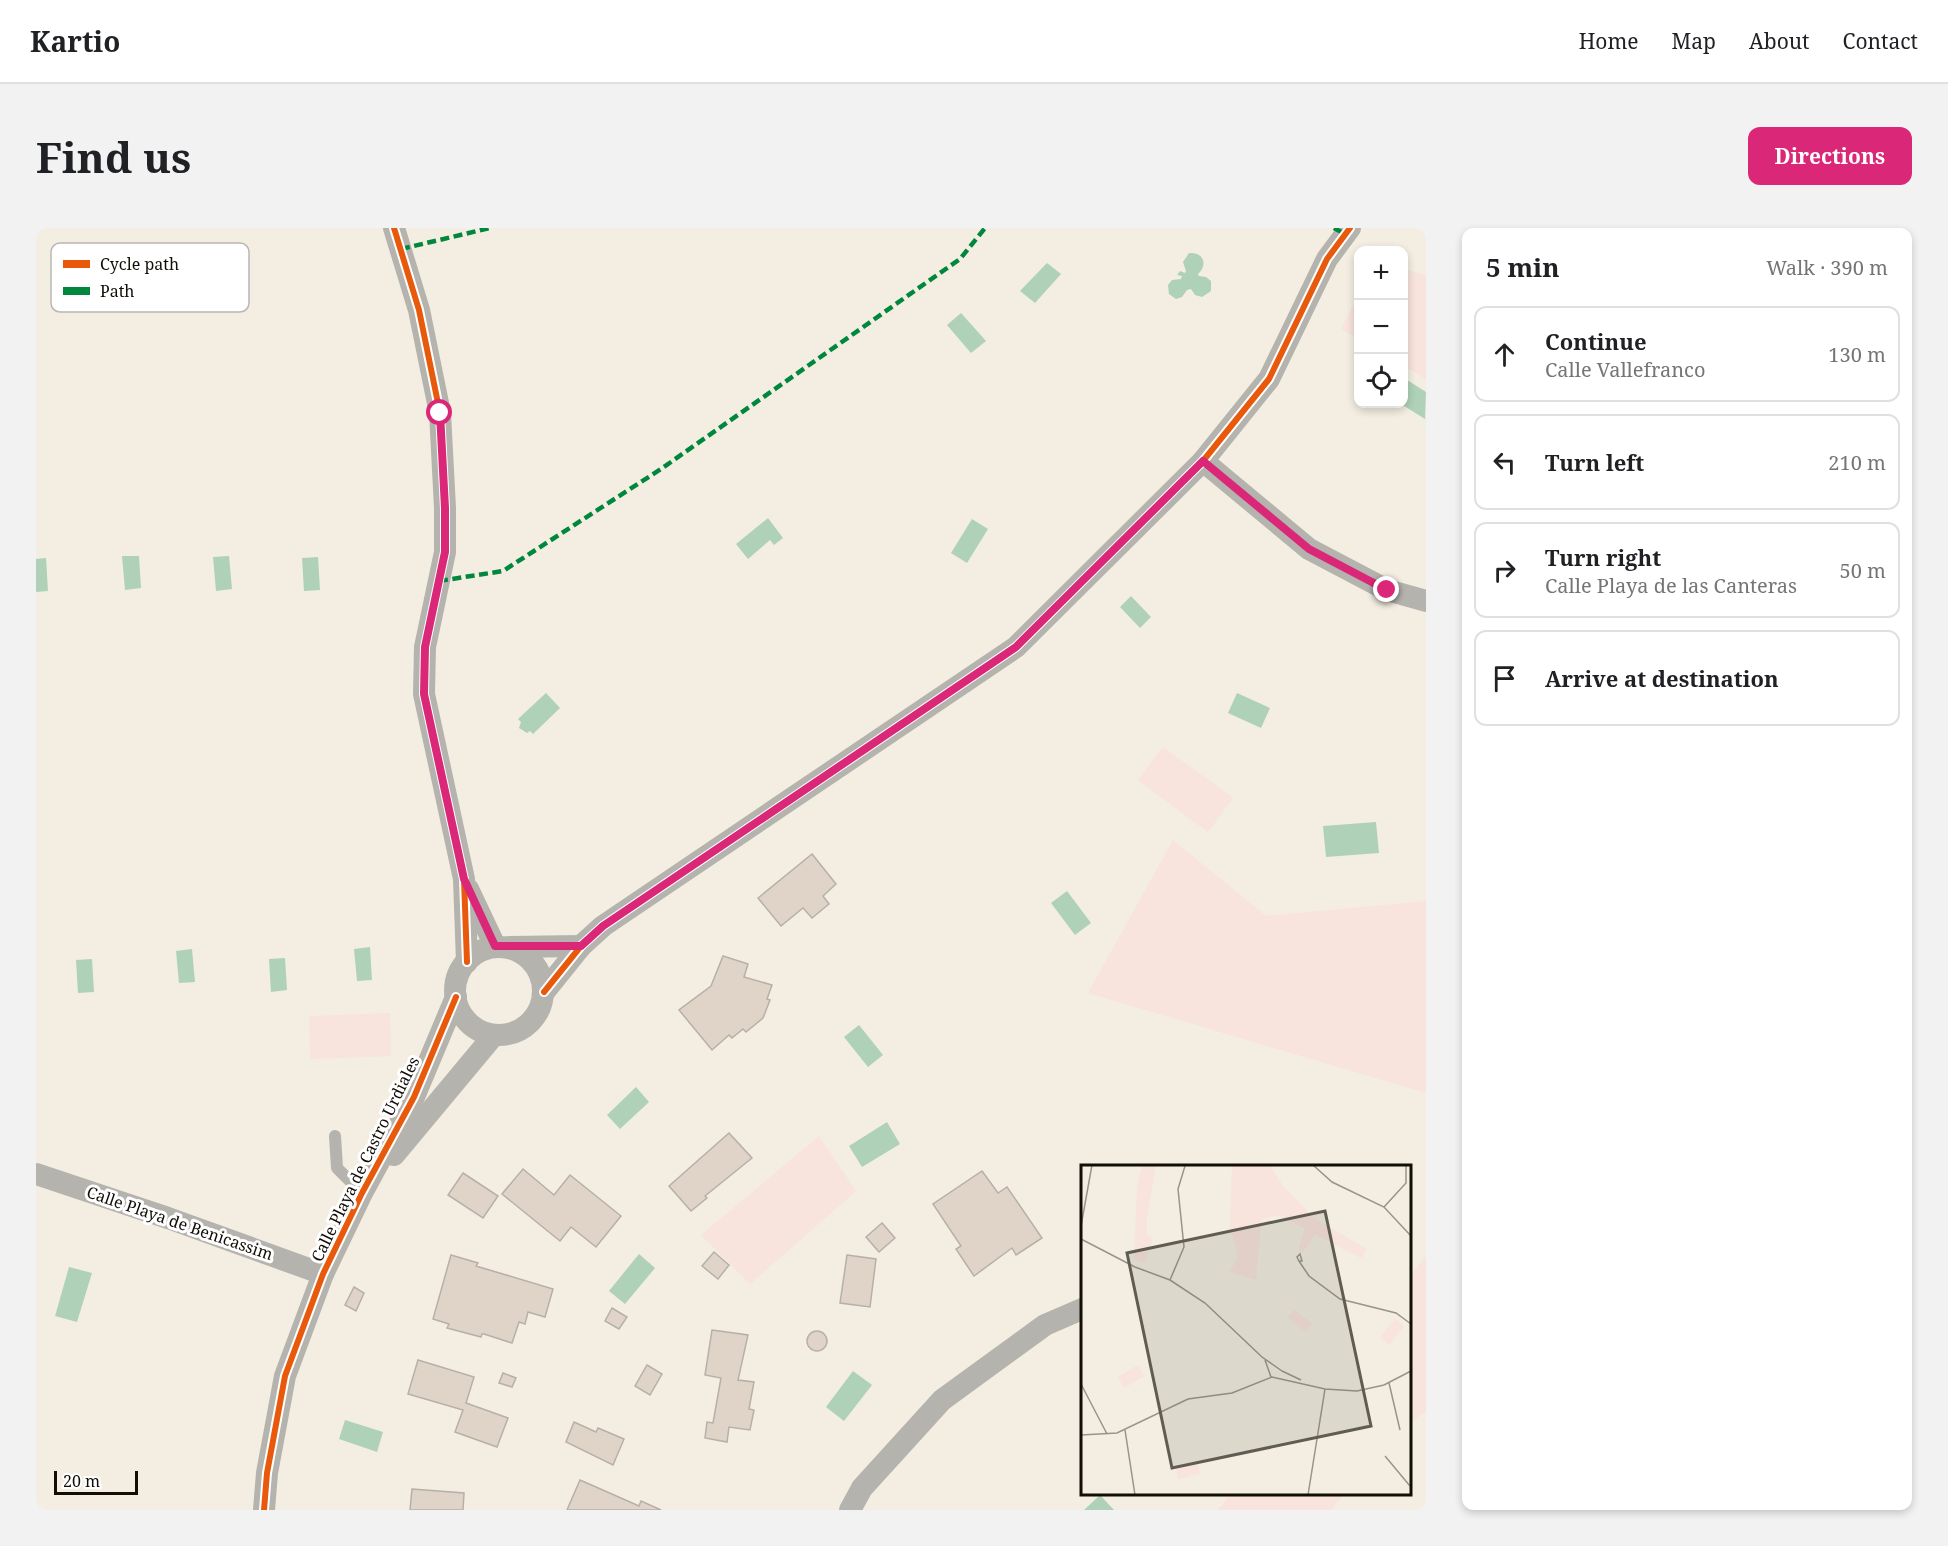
<!DOCTYPE html>
<meta charset="utf-8">
<style>
:root{--surface:#fff;--page:#f2f2f2;--text:#202124;--muted:#757577;--line:#e0e0e0;--accent:#db2777}
body{margin:0;font-family:"Noto Serif",serif;background:var(--page);color:var(--text)}
.controls{position:absolute;right:18px;top:18px;display:grid;overflow:hidden;border-radius:12px;box-shadow:0 3px 9px #0003}
.controls button{width:54px;height:54px;display:grid;place-items:center;padding:0;border:0;border-bottom:2px solid var(--line);background:var(--surface);color:var(--text);font:30px sans-serif}
.scale{position:absolute;left:18px;bottom:15px;width:84px;box-sizing:border-box;padding-left:6px;border:3px solid #110e06;border-top:0;font-size:16px;line-height:21px;white-space:nowrap;color:#110e06;-webkit-text-stroke:4px #fff;paint-order:stroke}
.stop{position:absolute;width:18px;height:18px;margin:-14px;border:4px solid #db2777;border-radius:50%;background:#fff}
.stop.end{background:#db2777;border-color:#fff;box-shadow:0 2px 6px #0008}
.list{margin:0;padding:0;list-style:none}
h2{display:flex;justify-content:space-between;align-items:center;height:78px;margin:0;padding:0 24px;font-size:26px}
h2 small{font-size:20px;font-weight:400;color:var(--muted)}
.list li{display:grid;grid-template-columns:39px 1fr auto;gap:18px;align-items:center;box-sizing:border-box;height:96px;margin:0 12px 12px;padding:0 12px;border:2px solid var(--line);border-radius:12px}
.list b{display:block;font-size:22px;white-space:nowrap}
.list p{margin:0;font-size:20px;white-space:nowrap;color:var(--muted)}
.list em{font-size:20px;font-style:normal;color:var(--muted)}
.icon{flex:none;width:33px;height:33px;fill:none;stroke:currentColor;stroke-width:2;stroke-linecap:round;stroke-linejoin:round}
.map{position:relative;flex:none;width:1390px;height:1282px;overflow:hidden;border-radius:12px}
header{display:flex;align-items:center;gap:36px;box-sizing:border-box;height:84px;padding:0 30px;background:var(--surface);border-bottom:2px solid var(--line)}
header strong{font-size:28px}
nav{display:flex;gap:33px;margin-inline-start:auto;font-size:21px}
.intro{display:flex;align-items:center;justify-content:space-between;box-sizing:border-box;height:144px;padding:0 36px}
h1{margin:0;font-size:42px}
.button{padding:15px 27px;border-radius:12px;background:var(--accent);color:#fff;font-size:21px;font-weight:700}
main{display:flex;gap:36px;padding:0 36px}
aside{flex:1;background:var(--surface);border-radius:12px;box-shadow:0 3px 9px #0003}
.map>svg:first-child{display:block}
</style>
<header>
<strong>Kartio</strong>
<nav><a>Home</a><a>Map</a><a>About</a><a>Contact</a></nav>
</header>
<div class="intro"><h1>Find us</h1><a class="button">Directions</a></div>
<main>
<div class="map">
<svg width="1390" height="1282" viewBox="0 0 1390 1282">
<rect width="100%" height="100%" fill="#f3eee1"/>
<!-- green -->
<g fill="#f8e3dd">
<path d="M1368 41 1390 47V151L1368 138Z"/>
<path d="M1322 68V111L1305 101Z"/>
<path d="M1127 519 1197 570 1172 604 1102 552Z"/>
<path d="M1137 612 1230 688 1390 673V865L1052 765Z"/>
<path d="M354 785 355 828 274 831 273 788Z"/>
<path d="M783 908 820 963 714 1056 665 1007Z"/>
<path d="M1390 1028V1184L1374 1194V1049Z"/>
<path d="M1195 1266H1308L1295 1282H1182Z"/>
</g>
<!-- water -->
<g fill="#afd1b8">
<path d="M1153 25C1168 24 1172 37 1162 46L1163 48 1170 49 1175 53V63L1166 69 1159 67 1155 61 1151 62 1146 69 1140 71 1133 66 1132 57 1136 52 1145 51 1146 48 1141 47 1144 43 1149 45 1150 43 1147 34Z"/>
<path d="M1011 35 1025 46 999 75 984 63Z"/>
<path d="M925 85 950 113 935 125 911 97Z"/>
<path d="M1368 150 1390 164 1389 191 1365 176H1368Z"/>
<path d="M732 290 747 310 738 317 734 312 712 331 700 316Z"/>
<path d="M936 291 952 301 931 335 915 325Z"/>
<path d="M86 328H103L105 360 89 362Z"/>
<path d="M193 328 196 361 180 363 177 329Z"/>
<path d="M282 329 284 362 268 363 266 330Z"/>
<path d="M10 330 12 363 0 364V331Z"/>
<path d="M1095 368 1115 389 1104 400 1084 379Z"/>
<path d="M510 465 524 480 497 506 494 503 491 505 483 500 485 494 482 491Z"/>
<path d="M1201 465 1234 480 1225 500 1192 485Z"/>
<path d="M1340 594 1343 625 1290 629 1287 598Z"/>
<path d="M1031 663 1055 695 1039 707 1015 675Z"/>
<path d="M334 719 336 752 321 753 318 721Z"/>
<path d="M156 721 159 754 143 755 140 723Z"/>
<path d="M249 730 251 762 235 764 233 731Z"/>
<path d="M56 731 58 764 42 765 40 732Z"/>
<path d="M823 797 847 827 832 839 808 809Z"/>
<path d="M600 859 613 874 584 901 571 887Z"/>
<path d="M851 894 864 916 826 939 813 918Z"/>
<path d="M603 1026 619 1040 589 1076 573 1063Z"/>
<path d="M33 1039 56 1045 41 1094 19 1088Z"/>
<path d="M817 1143 836 1157 808 1193 790 1179Z"/>
<path d="M309 1192 347 1204 341 1224 303 1211Z"/>
<path d="M1064 1267 1078 1282H1048Z"/>
</g>
<!-- building -->
<g fill="#e0d4c8" stroke="#b6b0a8" stroke-width="1.5">
<path d="M776 626 800 656 787 668 793 676 776 690 767 680 745 698 722 670Z"/>
<path d="M687 728 712 736 708 749 736 757 731 771 734 772 727 790 710 804 707 801 696 810 693 807 676 822 643 782 675 758Z"/>
<path d="M693 905 716 930 669 968 671 970 655 983 633 958Z"/>
<path d="M487 941 518 967 534 947 585 988 560 1019 535 999 524 1013 466 966Z"/>
<path d="M946 943 962 965 971 959 1006 1010 980 1027 976 1020 938 1048 920 1021 925 1018 897 976Z"/>
<path d="M427 945 462 968 447 990 412 967Z"/>
<path d="M846 995 859 1010 843 1024 830 1009Z"/>
<path d="M678 1024 693 1037 682 1051 666 1038Z"/>
<path d="M415 1027 442 1035 440 1038 517 1061 509 1089 492 1084 489 1096 483 1094 476 1115 448 1106H446L445 1109 411 1100 413 1096 397 1091Z"/>
<path d="M811 1027 840 1031 834 1079 804 1075Z"/>
<path d="M318 1059 328 1065 320 1083 309 1077Z"/>
<path d="M576 1080 591 1089 583 1101 569 1093Z"/>
<path d="M676 1102 712 1107 702 1152 718 1154 713 1181 718 1182 714 1202 693 1199 691 1214 669 1210 671 1194 677 1195 685 1150 669 1147Z"/>
<circle cx="781" cy="1113" r="10"/>
<path d="M382 1132 438 1149 430 1175 472 1190 461 1219 419 1204 427 1182 372 1166Z"/>
<path d="M611 1137 626 1146 614 1167 599 1158Z"/>
<path d="M467 1145 480 1150 476 1159 463 1155Z"/>
<path d="M538 1194 560 1204 562 1200 588 1211 577 1237 530 1214Z"/>
<path d="M544 1252 603 1278 605 1273 625 1282H531Z"/>
<path d="M376 1261 428 1265 427 1282H374Z"/>
</g>
<g fill="none" stroke-linecap="round" stroke-linejoin="round">
<!-- service -->
<path stroke="#b4b3ae" stroke-width="12" d="M299 908 301 940 326 965"/>
<!-- minor -->
<g stroke="#b4b3ae" stroke-width="22">
<path d="M358 0 383 82 404 185 409 280V324L389 419 388 466 428 651 431 734"/>
<path d="M1167 233 1273 321 1351 362 1390 373"/>
<path d="M432 661 459 718"/>
<circle cx="463" cy="763" r="44"/>
<path d="M474 719 545 718"/>
<path d="M508 764 545 718 567 698 980 419 1167 233 1233 151 1291 31 1314 0"/>
<path d="M358 927 458 807"/>
<path d="M0 946 132 990 287 1046"/>
<path d="M228 1282 231 1245 249 1148 287 1046 326 965 378 869 420 769"/>
<path d="M814 1282 826 1260 906 1172 1009 1097 1046 1081"/>
</g>
<!-- quiet -->
<g stroke="#00873e" stroke-width="4.5" stroke-dasharray="9 4.5" stroke-linecap="butt">
<path d="M1298 0 1309 6"/>
<path d="M365 21 454 0"/>
<path d="M403 353 467 343 625 241 924 31 949 0"/>
</g>
<defs>
<g id="cycleway">
<path d="M358 0 383 82 404 185 409 280V324L389 419 388 466 428 651 431 734"/>
<path d="M508 764 545 718 567 698 980 419 1167 233 1233 151 1291 31 1314 0"/>
<path d="M228 1282 231 1245 249 1148 287 1046 326 965 378 869 420 769"/>
</g>
</defs>
<!-- cycleway casing -->
<use href="#cycleway" stroke="#fff" stroke-width="10"/>
<!-- cycleway -->
<use href="#cycleway" stroke="#e8590c" stroke-width="6"/>
</g>
<g fill="none" stroke-linecap="round" stroke-linejoin="round">
<!-- route -->
<path stroke="#db2777" stroke-width="8" d="M404 185 409 280V324L389 419 388 466 428 651 459 718H545L567 698 980 419 1167 233 1273 321 1351 362"/>
</g>
<g text-anchor="middle" stroke-width="6" stroke-linejoin="round" paint-order="stroke">
<!-- street labels -->
<g font-size="16" fill="#110e06" stroke="#fff">
<text transform="translate(329 931) rotate(-64)" y="6">Calle Playa de Castro Urdiales</text>
<text transform="translate(144 995) rotate(19)" y="6">Calle Playa de Benicassim</text>
</g>
</g>
<!-- overview -->
<g transform="translate(1045 937)">
<rect width="330" height="330" fill="#f3eee1"/>
<path d="M61 0H75L66 52V70L72 73 64 98 53 94 56 22ZM151 0H189L202 21 233 53 286 84 280 93 234 70 222 87 217 86 224 64 196 50 180 55 175 115 149 107 157 90 149 62ZM213 145 231 158 225 167 206 152ZM314 154 323 161 308 180 299 172ZM57 200 63 211 43 223 37 212ZM117 298 119 309 97 314 95 303Z" fill="#f8e3dd"/>
<path fill="none" stroke="#999489" stroke-width="1.5" d="M232 0 251 17 303 42 330 71M303 42 325 18V0M0 61 11 0M0 74 54 102 89 115 124 138 181 192 201 206M218 96H221L219 89 216 92 218 96 228 111 259 134 315 148 330 159M89 115 103 82 97 24 104 1M184 195 190 212M201 206 220 215M308 218 319 265M0 219 26 269M44 265 54 330M0 270 36 268 107 234 151 228 191 212 244 224 276 226 303 220 330 206M304 291 329 321M227 330 244 224"/>
<path fill="#605c53" fill-opacity="0.15" stroke="#605c53" stroke-width="3" d="M244 46 290 261 91 303 46 88Z"/>
<rect width="330" height="330" fill="none" stroke="#110e06" stroke-width="3"/>
</g>
<!-- legend -->
<rect x="15" y="15" width="198" height="69" rx="9" fill="#fff" stroke="#b8b7b4" stroke-width="1.5"/>
<rect x="27" y="32" width="27" height="8" fill="#e8590c"/>
<rect x="27" y="59" width="27" height="8" fill="#00873e"/>
<g font-size="16" fill="#110e06">
<text x="64" y="42">Cycle path</text>
<text x="64" y="69">Path</text>
</g>
</svg>
<div class="controls">
<button>+</button>
<button>−</button>
<button><svg class="icon" aria-label="locate" viewBox="0 0 24 24"><circle cx="12" cy="12" r="6"/><path d="M12 2v4M12 18v4M2 12h4M18 12h4"/></svg></button>
</div>
<div class="scale">20 m</div>
<div class="stop" style="left:404px;top:185px"></div>
<div class="stop end" style="left:1351px;top:362px"></div>
</div>
<aside>
<h2>5 min<small>Walk · 390 m</small></h2>
<ul class="list">
<li><svg class="icon" aria-label="ahead" viewBox="0 0 24 24"><path d="M12 20V5M6 11l6-6 6 6"/></svg><div><b>Continue</b><p>Calle Vallefranco</p></div><em>130 m</em></li>
<li><svg class="icon" aria-label="left" viewBox="0 0 24 24"><path d="M17 20v-9H6M10 6l-5 5 5 5"/></svg><div><b>Turn left</b></div><em>210 m</em></li>
<li><svg class="icon" aria-label="right" viewBox="0 0 24 24"><path d="M7 20v-9h11M14 6l5 5-5 5"/></svg><div><b>Turn right</b><p>Calle Playa de las Canteras</p></div><em>50 m</em></li>
<li><svg class="icon" aria-label="arrive" viewBox="0 0 24 24"><path d="M6 21V4h12l-3 4 3 4H6"/></svg><div><b>Arrive at destination</b></div></li>
</ul>
</aside>
</main>
